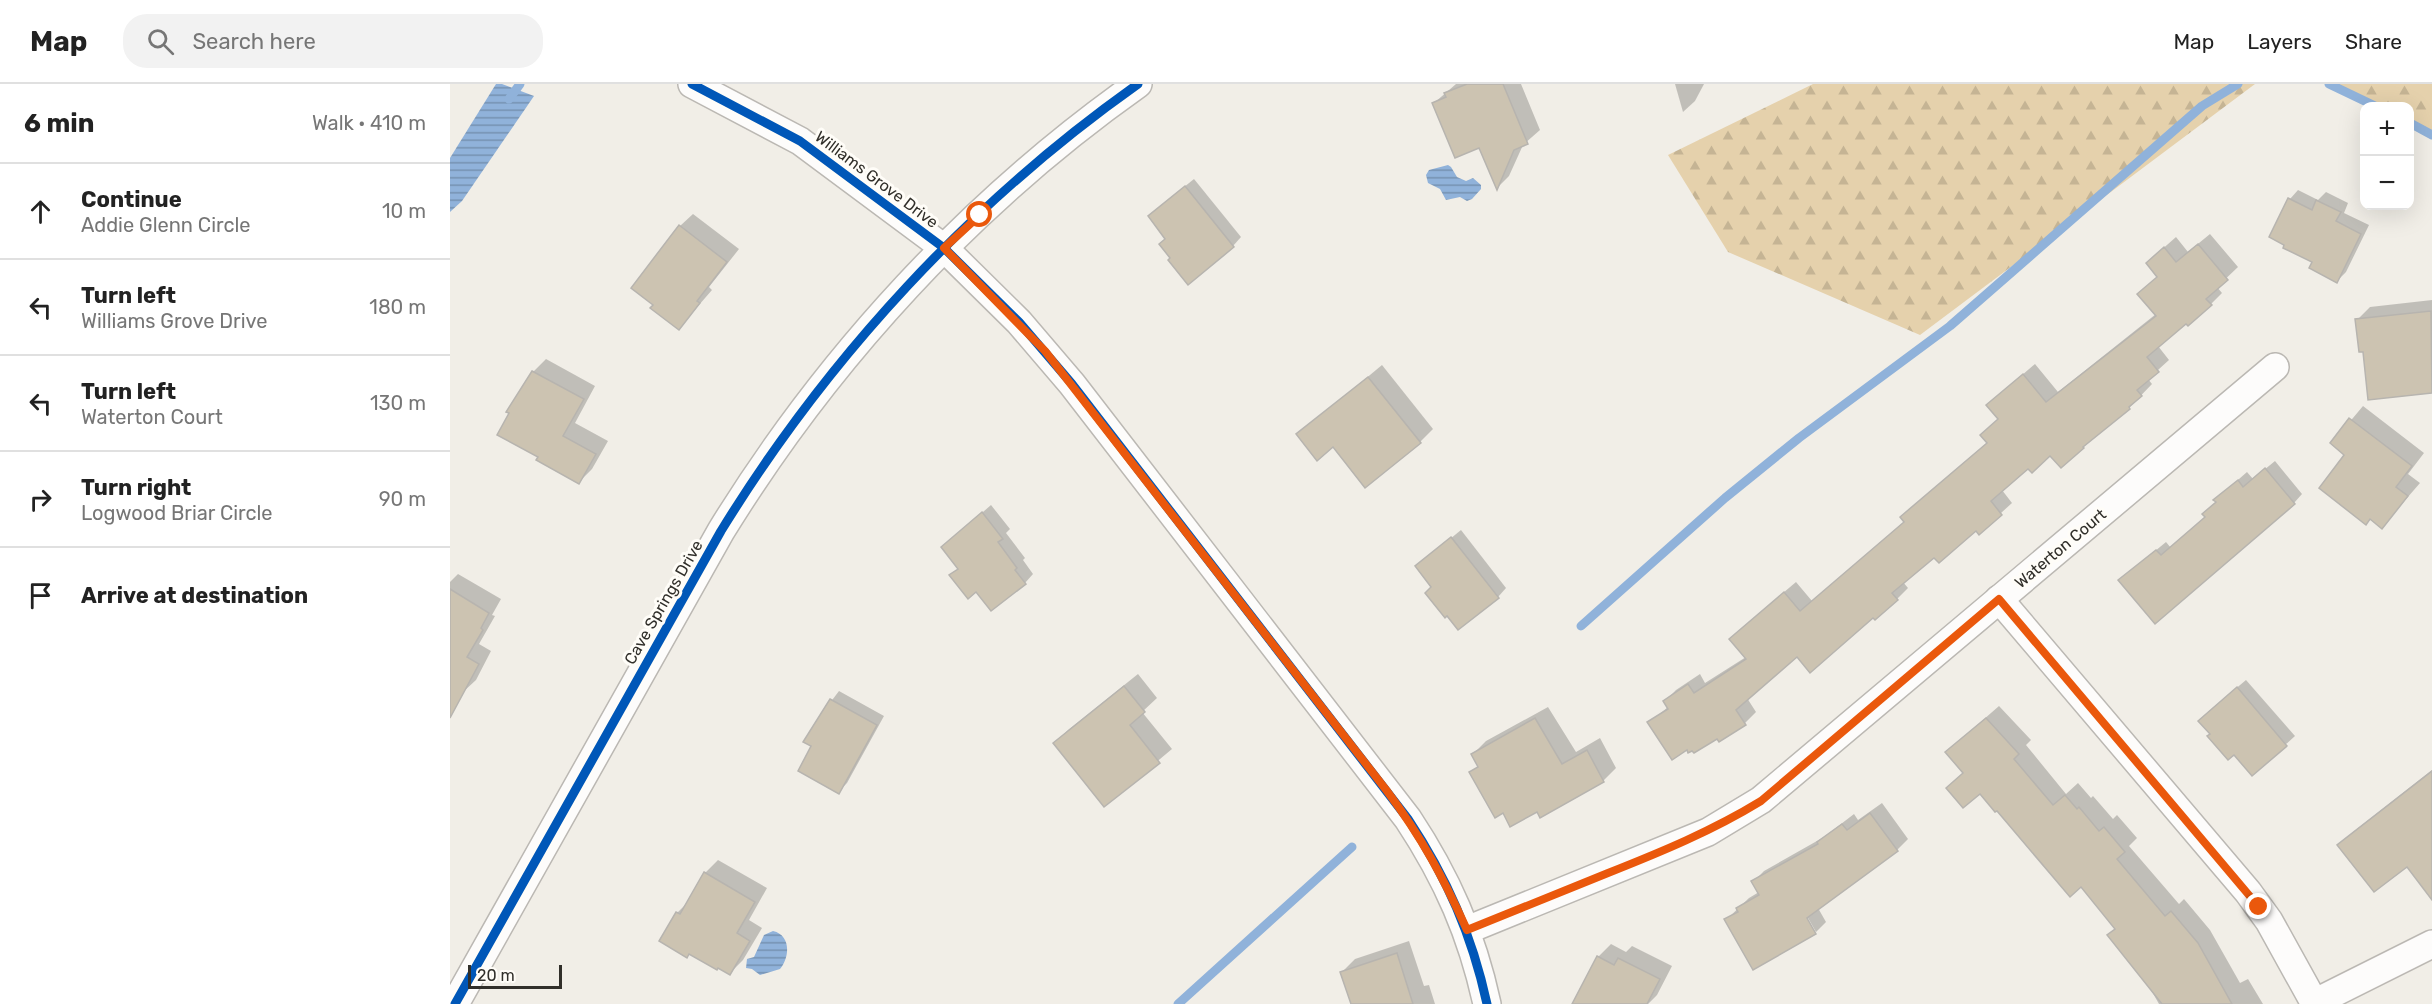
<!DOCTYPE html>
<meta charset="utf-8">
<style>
:root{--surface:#fff;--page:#f2f2f2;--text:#222;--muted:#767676;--line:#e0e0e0}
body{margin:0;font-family:Rubik,sans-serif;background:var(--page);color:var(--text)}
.controls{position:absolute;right:18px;top:18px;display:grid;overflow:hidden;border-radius:12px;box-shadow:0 6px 24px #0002}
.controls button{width:54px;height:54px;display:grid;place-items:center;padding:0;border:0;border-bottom:2px solid var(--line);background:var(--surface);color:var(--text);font:30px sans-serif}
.scale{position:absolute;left:18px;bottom:15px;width:94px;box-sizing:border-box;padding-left:6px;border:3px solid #312f2a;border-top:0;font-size:16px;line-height:21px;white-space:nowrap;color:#312f2a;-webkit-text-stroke:4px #fffdf8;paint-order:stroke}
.stop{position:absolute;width:18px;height:18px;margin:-14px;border:4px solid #ea580c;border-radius:50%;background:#fff}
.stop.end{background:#ea580c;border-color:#fff;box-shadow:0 2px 6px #0008}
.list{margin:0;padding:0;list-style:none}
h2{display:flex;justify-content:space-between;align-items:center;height:78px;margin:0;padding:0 24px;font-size:26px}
h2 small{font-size:20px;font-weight:400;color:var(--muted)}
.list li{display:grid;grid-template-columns:39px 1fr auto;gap:18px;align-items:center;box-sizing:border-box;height:96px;padding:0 24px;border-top:2px solid var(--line)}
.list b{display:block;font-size:22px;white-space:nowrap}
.list p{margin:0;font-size:20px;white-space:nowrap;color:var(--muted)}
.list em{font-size:20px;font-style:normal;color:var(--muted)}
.icon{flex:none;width:33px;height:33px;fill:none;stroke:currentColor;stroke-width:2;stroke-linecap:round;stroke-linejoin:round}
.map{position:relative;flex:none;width:1982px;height:920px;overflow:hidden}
header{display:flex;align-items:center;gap:36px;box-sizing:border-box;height:84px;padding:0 30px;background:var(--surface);border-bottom:2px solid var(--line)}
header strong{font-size:28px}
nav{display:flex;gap:33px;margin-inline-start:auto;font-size:21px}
.search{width:420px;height:54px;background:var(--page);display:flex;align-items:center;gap:15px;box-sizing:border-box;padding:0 21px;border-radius:24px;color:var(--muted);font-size:22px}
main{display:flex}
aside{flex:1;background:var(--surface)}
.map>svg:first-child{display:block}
</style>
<header>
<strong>Map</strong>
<div class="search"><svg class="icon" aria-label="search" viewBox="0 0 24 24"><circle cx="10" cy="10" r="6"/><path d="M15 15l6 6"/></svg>Search here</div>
<nav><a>Map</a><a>Layers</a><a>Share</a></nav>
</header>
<main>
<aside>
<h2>6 min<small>Walk · 410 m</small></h2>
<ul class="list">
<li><svg class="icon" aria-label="ahead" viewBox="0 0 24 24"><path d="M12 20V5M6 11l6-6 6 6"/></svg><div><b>Continue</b><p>Addie Glenn Circle</p></div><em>10 m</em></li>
<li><svg class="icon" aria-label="left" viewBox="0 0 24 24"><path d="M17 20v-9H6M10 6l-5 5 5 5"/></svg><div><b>Turn left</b><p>Williams Grove Drive</p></div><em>180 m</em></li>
<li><svg class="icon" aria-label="left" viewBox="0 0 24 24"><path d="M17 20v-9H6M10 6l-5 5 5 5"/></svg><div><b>Turn left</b><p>Waterton Court</p></div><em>130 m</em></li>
<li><svg class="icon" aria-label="right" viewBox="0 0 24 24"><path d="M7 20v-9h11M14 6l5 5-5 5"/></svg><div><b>Turn right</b><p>Logwood Briar Circle</p></div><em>90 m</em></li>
<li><svg class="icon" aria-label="arrive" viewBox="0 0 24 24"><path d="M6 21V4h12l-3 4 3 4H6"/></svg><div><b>Arrive at destination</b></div></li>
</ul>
</aside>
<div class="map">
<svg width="1982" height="920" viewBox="0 0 1982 920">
<defs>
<pattern id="forest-firs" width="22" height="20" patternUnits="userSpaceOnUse" patternTransform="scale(1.5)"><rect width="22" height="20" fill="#e5d1ac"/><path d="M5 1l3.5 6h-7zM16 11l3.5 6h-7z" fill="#c5b494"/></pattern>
<pattern id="water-rules" width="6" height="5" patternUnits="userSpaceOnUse" patternTransform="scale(1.5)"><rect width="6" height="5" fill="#90b2da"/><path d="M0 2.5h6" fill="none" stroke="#7691b1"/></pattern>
</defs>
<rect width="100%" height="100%" fill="#f1eee7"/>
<!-- forest -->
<g fill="url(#forest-firs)">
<path d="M1363 0H1805L1470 251 1278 168 1218 71Z"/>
<path d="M1885 0H1982V53L1960 41V22H1926Z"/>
</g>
<!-- water -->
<g fill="url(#water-rules)">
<path d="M46 0H52L84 12 12 117 0 128V74Z"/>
<path d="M998 81 1001 83 1007 93 1016 97 1023 94 1031 101V105L1022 115 1017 117 1010 113 996 116 990 105 978 99 976 91 979 86Z"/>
<path d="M323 847C341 851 340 873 330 885L310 891 302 885 296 884 297 875 304 873 314 851Z"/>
</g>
<!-- shadow -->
<g fill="#0003">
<path d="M1006 0H1071L1090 46 1073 61 1059 92 1047 104 1030 62 984 19Z"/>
<path d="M1225 0H1254L1245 17 1233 28Z"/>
<path d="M744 95 791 153 783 162 722 174 708 124Z"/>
<path d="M1848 106 1868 116 1876 108 1898 119 1894 129 1919 141 1896 188 1887 197 1864 178 1840 115Z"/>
<path d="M243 130 289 165 259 203 262 206 229 244 230 142Z"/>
<path d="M1760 150 1788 183 1767 203 1772 209 1761 220 1708 262 1719 276 1698 295 1702 300 1679 324 1611 382 1600 370 1579 383 1552 406 1562 419 1529 449 1526 445 1484 471 1453 498 1458 504 1447 515 1423 532 1347 571 1297 614 1306 628 1295 639 1269 656 1199 639 1218 623 1215 617 1226 606 1250 590 1255 599 1296 573 1292 544 1346 498 1362 517 1455 437 1452 433 1463 422 1538 358 1549 334 1550 310 1585 280 1608 308 1706 230 1709 168 1726 153 1738 168Z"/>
<path d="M1982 216V308L1920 315 1915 266 1907 236 1920 223Z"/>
<path d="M96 275 145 302 125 339 158 357 142 385 129 398 90 373 83 288Z"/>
<path d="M932 281 983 345 970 358 848 351Z"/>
<path d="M1913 322 1974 369 1958 390 1970 399 1932 443 1897 371 1882 359Z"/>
<path d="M1825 377 1852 410 1844 419 1670 496 1716 458 1721 464 1756 433 1767 417 1765 416 1797 388 1803 395Z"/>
<path d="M541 421 560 445 556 449 575 474 573 476 583 490 575 499 526 506 501 491 509 484 502 455Z"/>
<path d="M1011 446 1056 504 1048 513 967 482Z"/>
<path d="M8 490 51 515 42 531 45 532 29 560 41 567 26 596 13 608 0 601V498Z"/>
<path d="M688 590 707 614 692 628 722 665 655 721 605 659 618 646Z"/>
<path d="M1796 596 1845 652 1803 690 1785 669 1761 650 1758 628Z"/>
<path d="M389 607 434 632 397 699 388 708 363 661 355 657 370 632Z"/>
<path d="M1549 622 1581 656 1576 661 1616 710 1628 699 1641 714 1643 712 1663 735 1667 731 1687 754 1679 762 1729 820 1734 815 1760 846 1790 899 1798 895 1813 920H1709L1666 844 1631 801 1514 688 1510 656Z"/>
<path d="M1098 623 1126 668 1150 654 1166 684 1153 697 1091 732 1087 726 1054 727 1021 689 1029 681 1023 670 1036 657Z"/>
<path d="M1982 686V787L1889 761 1902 749Z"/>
<path d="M1432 719 1458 755 1447 766 1368 824 1376 838 1366 848 1354 827 1352 828 1365 849 1276 836 1299 814 1309 808 1303 798 1314 787 1374 753 1404 730 1408 736Z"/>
<path d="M268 776 317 804 299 836 312 844 293 876 280 889 227 829 239 817 255 789Z"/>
<path d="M959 857 974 902 979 901 985 920H902L892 888 905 875Z"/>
<path d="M1161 860 1176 868 1182 862 1222 882 1207 911 1198 920H1123L1148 873Z"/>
</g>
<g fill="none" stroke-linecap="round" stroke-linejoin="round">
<!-- stream -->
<g stroke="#90b2da" stroke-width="9">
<path d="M1879 0 1925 22"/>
<path d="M59 15 70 0"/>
<path d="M1960 39 1982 51"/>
<path d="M1131 542 1275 414 1349 354 1500 242 1752 22 1788 0"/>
<path d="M728 920 902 763"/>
</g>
</g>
<!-- building -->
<g fill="#ccc3b1" stroke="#b7b4af" stroke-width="1.5">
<path d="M1017 0H1053L1078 60 1064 66 1047 106 1029 64 1005 74 982 19 996 13 994 9Z"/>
<path d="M735 102 784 163 738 201 718 176 720 174 709 160 715 155 698 132Z"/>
<path d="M1838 114 1862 126 1866 116 1891 128 1886 137 1911 150 1887 199 1859 184 1862 178 1833 164 1834 161 1819 153Z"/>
<path d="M229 141 277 178 247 217 250 219 229 246 200 224 203 221 181 204Z"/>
<path d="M1748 160 1778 196 1756 215 1762 221 1738 242 1736 240 1697 273 1709 288 1687 306 1692 312 1679 323 1680 325 1633 363 1634 364 1611 384 1600 372 1582 389 1578 385 1541 417 1552 431 1529 451 1526 447 1489 479 1484 474 1442 509 1448 516 1425 536 1423 534 1360 589 1347 573 1286 626 1296 641 1269 658 1267 655 1244 669 1242 667 1238 669 1237 666 1222 676 1197 638 1218 625 1213 617 1238 600 1244 609 1296 575 1279 555 1334 508 1350 527 1454 438 1450 433 1537 359 1530 351 1548 335 1536 321 1573 290 1596 318 1706 232 1687 210 1707 193 1696 179 1714 163 1726 178Z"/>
<path d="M1981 227 1982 309 1918 316 1913 268H1909L1905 235Z"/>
<path d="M82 287 134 315 113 352 146 370 129 400 86 376 88 373 47 351 59 329 56 328Z"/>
<path d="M918 293 971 359 915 404 883 363 867 377 846 350Z"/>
<path d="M1899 334 1962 382 1946 403 1958 412 1932 445 1920 435 1916 441 1869 404 1894 371 1880 359Z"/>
<path d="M1815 384 1845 420 1705 540 1668 496 1706 466 1711 471 1755 433 1752 430 1766 418 1763 416 1788 396 1793 403Z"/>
<path d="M532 428 553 455 548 458 567 484 565 486 576 500 541 527 526 508 518 515 499 491 508 485 491 463Z"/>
<path d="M1001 453 1049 514 1008 546 997 532 995 534 975 509 981 503 965 482Z"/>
<path d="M0 505 39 529 31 544 33 546 17 573 29 580 0 634Z"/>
<path d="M674 602 695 628 680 641 710 679 654 723 603 659Z"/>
<path d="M1787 603 1837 662 1802 692 1784 671 1778 676 1757 652 1760 650 1748 637Z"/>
<path d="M380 615 427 641 389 710 348 687 361 662 353 658Z"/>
<path d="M1085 634 1112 680 1137 666 1154 698 1090 734 1087 728 1060 743 1053 729 1045 734 1019 688 1028 683 1021 670Z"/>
<path d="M1536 634 1569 670 1564 675 1603 721 1615 711 1627 725 1629 723 1649 747 1654 743 1675 768 1667 775 1715 832 1721 827 1748 859 1782 920H1712L1657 851 1665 845 1631 803 1620 813 1547 727 1545 728 1530 710 1513 724 1496 704 1513 689 1495 668Z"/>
<path d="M1982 687V816L1957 783 1924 808 1887 761Z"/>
<path d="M1420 729 1448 767 1357 834 1366 850 1303 886 1274 835 1288 828 1286 824 1309 811 1301 797 1368 760 1367 758 1392 740 1397 746Z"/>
<path d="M254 788 305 818 287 849 300 857 280 891 268 884 267 886 239 870 237 874 209 857 226 828 230 830Z"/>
<path d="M947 869 963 920H901L890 888Z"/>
<path d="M1147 872 1164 881 1168 874 1210 895 1197 920H1122Z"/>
</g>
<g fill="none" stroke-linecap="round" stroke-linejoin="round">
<defs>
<g id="street">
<path d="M242 0 350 57 494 164 569 238 622 300 958 735C997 794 1022 851 1037 920"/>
<path d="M1549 515 1798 808 1819 837 1865 920"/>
<path d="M1017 846 1258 748 1311 716 1825 283"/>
<path d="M1864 919 1982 860"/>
<path d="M5 920 271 447C378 273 521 118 688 0"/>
</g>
</defs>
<!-- street casing -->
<use href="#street" stroke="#bbb8b3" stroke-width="30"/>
<!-- street -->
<use href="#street" stroke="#fdfcfb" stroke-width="27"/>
<defs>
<g id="cycleway">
<path d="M242 0 350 57 494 164 569 238 622 300 958 735C997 794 1022 851 1037 920"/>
<path d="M5 920 271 447C378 273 521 118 688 0"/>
</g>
</defs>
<!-- cycleway casing -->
<use href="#cycleway" stroke="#fffdf8" stroke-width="13"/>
<!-- cycleway -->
<use href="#cycleway" stroke="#0057b8" stroke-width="9"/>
</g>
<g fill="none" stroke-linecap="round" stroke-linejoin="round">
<!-- route -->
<path stroke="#ea580c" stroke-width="8" d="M530 131 494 164 595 267 937 707C972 754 993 793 1017 846 1064 827 1111 808 1158 789 1211 768 1262 747 1311 717L1549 515 1809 823"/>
</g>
<g text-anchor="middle" stroke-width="6" stroke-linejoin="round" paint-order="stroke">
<!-- street labels -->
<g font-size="16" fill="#312f2a" stroke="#fffdf8">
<text transform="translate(427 95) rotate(37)" y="6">Williams Grove Drive</text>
<text transform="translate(1610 464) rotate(-40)" y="6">Waterton Court</text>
<text transform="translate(213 518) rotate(-60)" y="6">Cave Springs Drive</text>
</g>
</g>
</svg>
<div class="controls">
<button>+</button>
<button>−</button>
</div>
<div class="scale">20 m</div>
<div class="stop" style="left:530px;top:131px"></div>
<div class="stop end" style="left:1809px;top:823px"></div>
</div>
</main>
